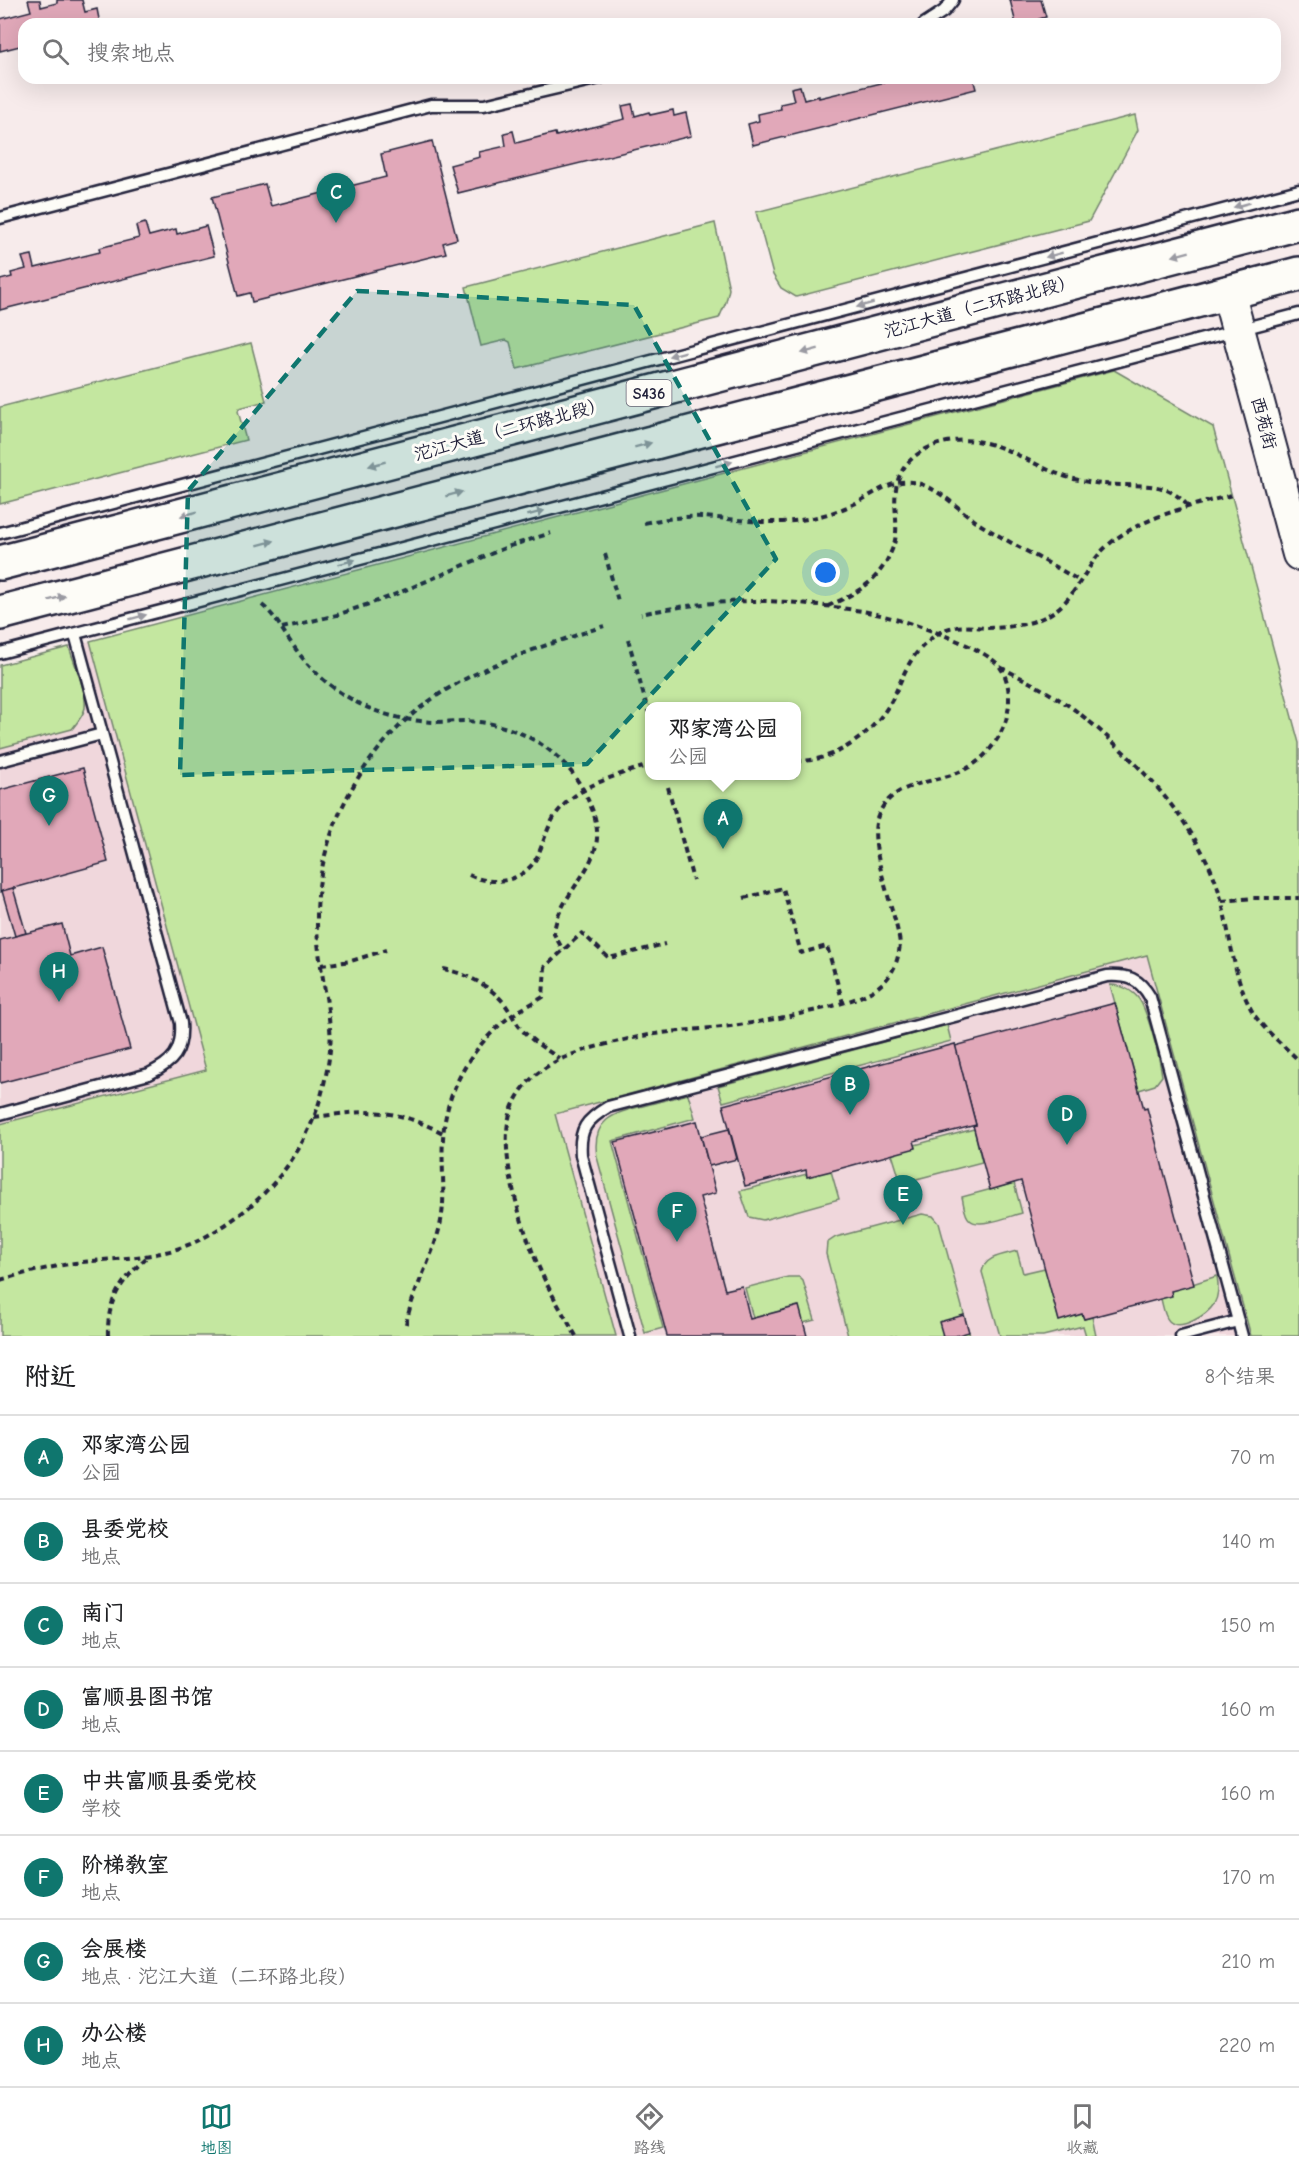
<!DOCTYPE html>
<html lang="zh">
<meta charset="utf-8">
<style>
:root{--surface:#fff;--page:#f2f2f2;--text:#202124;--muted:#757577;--line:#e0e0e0;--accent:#0f766e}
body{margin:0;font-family:"Comic Neue","LXGW WenKai TC",sans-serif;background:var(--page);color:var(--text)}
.you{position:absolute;left:826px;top:573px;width:21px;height:21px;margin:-15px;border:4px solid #fff;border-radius:50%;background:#1a73e8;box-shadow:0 0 0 9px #1a73e833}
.badge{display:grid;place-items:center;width:39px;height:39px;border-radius:50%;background:var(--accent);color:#fff;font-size:20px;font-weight:700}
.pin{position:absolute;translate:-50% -50px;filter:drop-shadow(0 2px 3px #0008)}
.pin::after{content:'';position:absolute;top:32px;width:21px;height:18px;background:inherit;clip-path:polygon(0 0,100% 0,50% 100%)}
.popup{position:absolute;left:645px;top:702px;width:156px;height:78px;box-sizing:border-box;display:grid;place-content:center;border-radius:12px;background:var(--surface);filter:drop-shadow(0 2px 4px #0005);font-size:20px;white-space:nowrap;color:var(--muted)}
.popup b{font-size:22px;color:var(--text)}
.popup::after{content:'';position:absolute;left:50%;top:100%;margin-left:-12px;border:12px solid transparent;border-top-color:var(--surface)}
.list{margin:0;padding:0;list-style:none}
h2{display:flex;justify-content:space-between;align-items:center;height:78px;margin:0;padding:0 24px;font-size:26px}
h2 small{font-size:20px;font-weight:400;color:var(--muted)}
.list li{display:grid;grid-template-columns:39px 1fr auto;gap:18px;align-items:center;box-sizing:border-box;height:84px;padding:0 24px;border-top:2px solid var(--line)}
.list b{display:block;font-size:22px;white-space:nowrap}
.list p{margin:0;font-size:20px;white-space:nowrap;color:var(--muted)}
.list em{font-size:20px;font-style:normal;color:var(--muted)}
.icon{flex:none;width:33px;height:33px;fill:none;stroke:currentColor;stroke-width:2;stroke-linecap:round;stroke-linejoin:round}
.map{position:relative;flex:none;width:1299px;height:1336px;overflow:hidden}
.search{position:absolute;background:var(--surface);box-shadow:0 6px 24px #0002;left:18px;right:18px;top:18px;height:66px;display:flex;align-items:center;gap:15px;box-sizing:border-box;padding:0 21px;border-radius:18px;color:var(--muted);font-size:22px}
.sheet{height:750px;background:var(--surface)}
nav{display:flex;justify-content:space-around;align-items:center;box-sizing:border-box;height:84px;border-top:2px solid var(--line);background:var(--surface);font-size:16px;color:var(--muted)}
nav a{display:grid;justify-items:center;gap:3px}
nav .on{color:var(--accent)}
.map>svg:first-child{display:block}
</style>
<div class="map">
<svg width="1299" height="1336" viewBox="0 0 1299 1336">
<rect width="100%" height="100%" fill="#f7ebeb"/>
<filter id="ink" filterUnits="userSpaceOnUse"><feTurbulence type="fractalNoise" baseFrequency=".0167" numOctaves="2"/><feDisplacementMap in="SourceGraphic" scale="12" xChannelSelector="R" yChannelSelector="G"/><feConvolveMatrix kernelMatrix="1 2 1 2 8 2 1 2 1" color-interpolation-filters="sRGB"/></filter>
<g filter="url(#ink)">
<!-- built -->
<g fill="#f0d7dc">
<path d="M90 641 206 1070 0 1124V665Z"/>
<path d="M1148 955 1251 1336H616L554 1114Z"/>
</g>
<!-- green -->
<g fill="#c4e7a0" stroke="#73846e" stroke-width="1.5" fill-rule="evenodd">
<path d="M1135 115 1138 130 1089 221 796 297 781 288 773 275 756 212Z"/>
<path d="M715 223 729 289 726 302 719 318 517 369 510 342 506 340 481 346 466 287Z"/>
<path d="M251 343 266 401 239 408 238 411 246 440 0 504V407Z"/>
<path d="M1114 370 1213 427 1299 743V1336H1251L1147 955 555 1114 616 1336H0V1124L206 1070 90 641ZM650 706H796V776H650Z"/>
<path d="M69 647C74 663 87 692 85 708 83 716 77 723 72 729L0 748V665Z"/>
<path d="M1110 985C1121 985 1132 990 1139 999 1148 1012 1160 1059 1162 1076L1155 1085 1139 1090Z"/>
<path d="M947 1025 951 1041 723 1102 718 1086Z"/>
<path d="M688 1094 695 1118 612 1141 663 1328 645 1333 597 1157C591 1120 613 1113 643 1106 658 1102 673 1098 688 1094Z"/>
<path d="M974 1129 982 1162 901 1183 892 1154 916 1147 915 1145Z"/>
<path d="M831 1171 839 1199 763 1220 749 1217 740 1191 807 1174Z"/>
<path d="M1014 1183 1022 1213C1010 1216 979 1229 970 1220 964 1215 964 1204 962 1197Z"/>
<path d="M922 1214 933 1216 939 1223 970 1336H848L826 1254 827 1243 836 1237Z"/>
<path d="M1017 1251 1023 1273 1045 1268 1059 1320 1082 1314 1084 1319 1092 1317 1096 1336H1086L1083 1326 1043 1336H1000L982 1272C985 1256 1003 1255 1017 1251Z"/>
<path d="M1217 1276C1219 1286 1219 1295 1214 1304 1207 1315 1180 1332 1169 1321 1164 1316 1163 1306 1161 1299L1171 1291Z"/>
<path d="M788 1277H799L803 1281 815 1320 803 1323 798 1306 753 1318 745 1288Z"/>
</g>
<!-- building -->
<g fill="#e1a8b9" stroke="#22223b" stroke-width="1.5">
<path d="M28 0H40L41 7 57 3V0H82L85 12 97 9 100 24H24V45L0 51V19L31 11Z"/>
<path d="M1010 0H1041L1046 17 1039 19 1041 24H1016Z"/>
<path d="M894 78H973L976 89 753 145 748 124 759 121 758 114 781 109 780 104 794 101 791 88 800 86 804 100 819 96V98L894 80Z"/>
<path d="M632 104 635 116 649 112 650 115 673 110 674 116 686 113 691 136 458 193 450 165 480 157 479 152 506 146 504 133 513 131 516 143 555 133 556 136 625 119 622 106Z"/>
<path d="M432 141 457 239 443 243 446 253 252 302 250 293 238 296 212 197 265 184 271 206 386 177 381 154Z"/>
<path d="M145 223 149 236 176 229 177 234 206 226 214 256 0 310V280L12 277 11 273 26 269 22 257 32 255 35 268 100 252 99 248 139 238 136 226Z"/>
<path d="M83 768 108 862 0 892V790Z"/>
<path d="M13 888 26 933 15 936 2 891Z"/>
<path d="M62 924 70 956 102 947 130 1049 0 1083V940Z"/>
<path d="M1115 1003 1144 1109 1147 1108 1194 1285 1171 1291 1172 1296 1084 1319 1082 1314 1059 1321 1021 1181 990 1190 973 1125H976L955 1046Z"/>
<path d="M955 1044 976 1125 914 1141 916 1148 831 1171 807 1177 806 1170 745 1186 723 1105Z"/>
<path d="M697 1121 716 1193 700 1197 725 1290 742 1286 750 1319 799 1306 807 1336H667L615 1142Z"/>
<path d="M729 1129 737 1159 709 1166 701 1136Z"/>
<path d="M964 1315 969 1332 955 1336H943L939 1322Z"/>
</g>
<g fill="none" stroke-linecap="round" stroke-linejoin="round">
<defs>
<g id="lane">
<path d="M924 24 944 11 953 0"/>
<path d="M0 218 431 105H484L600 78"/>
<path d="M0 533 1299 190"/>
<path d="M0 653 1299 314"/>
<path d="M0 761 102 734"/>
<path d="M0 1114 149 1074C173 1062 183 1052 181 1023L75 634"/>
<path d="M630 1336 581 1155C579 1129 586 1120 608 1107L1107 976C1128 975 1139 978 1150 997L1242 1336"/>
<path d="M1181 1336 1238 1321"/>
</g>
<path id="secondary" d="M1228 292 1299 554"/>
<g id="highway">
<path d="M0 563 1299 223"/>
<path d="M0 613 1299 274"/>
</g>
</defs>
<!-- lane casing -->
<use href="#lane" stroke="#22223b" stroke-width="15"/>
<!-- secondary casing -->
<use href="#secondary" stroke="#22223b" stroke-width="36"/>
<!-- highway casing -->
<use href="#highway" stroke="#22223b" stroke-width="38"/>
<!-- path -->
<g stroke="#22223b" stroke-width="4" stroke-dasharray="6 4.5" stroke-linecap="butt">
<path d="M644 523C664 519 683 516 703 517 740 519 769 526 807 519 823 516 839 511 854 504 875 494 893 477 917 483 941 489 961 512 981 525 1013 545 1048 562 1080 581"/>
<path d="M605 554 618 601"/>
<path d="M262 605C277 617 283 633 295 648 310 669 328 686 351 699 376 714 405 721 434 722 449 722 464 720 479 722 521 727 561 750 582 788 589 802 596 814 597 831 600 869 556 897 554 934L563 950"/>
<path d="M828 606C859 592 880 581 893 547 900 529 893 508 896 489 901 450 947 435 981 442 1014 448 1041 471 1074 479 1090 483 1107 485 1123 485 1152 486 1168 483 1189 507"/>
<path d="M282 628 337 615 389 597 507 547 551 533"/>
<path d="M628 639 650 718"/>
<path d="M1000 667C1026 680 1051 693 1075 710 1128 751 1185 810 1212 872 1231 917 1228 968 1252 1011 1263 1030 1284 1045 1299 1061"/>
<path d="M796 761C836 762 874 733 892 700 901 682 906 664 920 649 928 641 938 631 950 628 961 625 974 627 986 628 1005 628 1031 625 1048 615 1073 602 1082 574 1100 553 1129 520 1190 506 1232 495"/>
<path d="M668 787 693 880"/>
<path d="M469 875C493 886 523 883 537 857 545 840 548 822 561 808 582 785 614 776 643 767"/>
<path d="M744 898 783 888 801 953 827 946 843 1003"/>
<path d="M1222 901 1253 898H1299"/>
<path d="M321 965 351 961 386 950"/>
<path d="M443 969C465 973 489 985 504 1003 511 1012 515 1022 522 1030 533 1042 547 1050 560 1059"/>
<path d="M314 1117C370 1110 391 1107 443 1133"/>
<path d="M0 1280C25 1273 50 1267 75 1263 118 1257 161 1260 201 1239 263 1207 309 1153 324 1084 328 1066 332 1047 330 1028 327 993 317 957 317 921 316 832 364 744 438 695 488 662 548 645 604 626"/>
<path d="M406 1324C413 1288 434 1257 441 1221 446 1194 441 1166 443 1139 445 1094 468 1053 501 1024 513 1013 530 1005 543 997L545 967 582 933 609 958 665 944"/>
<path d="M108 1336C107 1298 121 1282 147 1257"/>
<path d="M576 1336C564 1315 551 1294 541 1272 524 1235 499 1159 509 1118 513 1100 526 1081 542 1070 568 1051 617 1041 649 1035 679 1030 710 1029 739 1025 771 1020 802 1014 833 1006 869 995 896 986 900 944 896 910 866 845 878 816 891 782 931 784 959 772 979 764 994 748 1003 728 1011 711 1012 684 1000 667 983 644 892 616 862 611 828 606 793 601 758 601 719 601 679 606 641 614"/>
</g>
<!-- lane -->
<use href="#lane" stroke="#fdfcf7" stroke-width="10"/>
<!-- secondary -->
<use href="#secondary" stroke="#fdfcf7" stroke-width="32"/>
<!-- highway -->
<use href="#highway" stroke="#fdfcf7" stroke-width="33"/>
</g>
<!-- one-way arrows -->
<defs><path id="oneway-solid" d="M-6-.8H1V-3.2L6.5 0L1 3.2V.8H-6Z" transform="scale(1.5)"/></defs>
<g fill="#9a9aa2">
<use href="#oneway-solid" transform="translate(1242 205) rotate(165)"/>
<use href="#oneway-solid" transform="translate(1181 254) rotate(165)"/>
<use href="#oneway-solid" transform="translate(1054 255) rotate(165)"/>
<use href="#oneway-solid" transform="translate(865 305) rotate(165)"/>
<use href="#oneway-solid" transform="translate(810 351) rotate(165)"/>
<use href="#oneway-solid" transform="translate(677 354) rotate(165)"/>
<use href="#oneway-solid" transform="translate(643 445) rotate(-15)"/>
<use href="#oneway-solid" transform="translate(377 464) rotate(165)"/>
<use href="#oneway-solid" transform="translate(724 464) rotate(-15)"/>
<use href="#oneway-solid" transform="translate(454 494) rotate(-15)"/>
<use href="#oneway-solid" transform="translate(536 513) rotate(-15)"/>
<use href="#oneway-solid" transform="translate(189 514) rotate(165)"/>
<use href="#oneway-solid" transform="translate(266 543) rotate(-15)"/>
<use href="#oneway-solid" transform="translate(347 562) rotate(-15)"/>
<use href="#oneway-solid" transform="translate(57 598) rotate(-15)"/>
<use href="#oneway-solid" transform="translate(138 617) rotate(-15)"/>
</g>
</g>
<!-- marked area -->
<path fill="#0f766e" fill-opacity="0.2" stroke="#0f766e" stroke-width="4.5" stroke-dasharray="12 8" stroke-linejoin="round" d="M357 291 634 305 776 559 587 764 180 775 188 491Z"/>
<g text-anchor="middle" stroke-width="6" stroke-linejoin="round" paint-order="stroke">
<!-- shield labels -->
<rect fill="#fdfcf7" stroke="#646373" stroke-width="1.5" x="626.5" y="380" width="45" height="26" rx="4.5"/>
<g font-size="16" font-weight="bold" fill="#22223b">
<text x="649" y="399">S436</text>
</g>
<!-- street labels -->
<g font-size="18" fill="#22223b" stroke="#fdfcf7">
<text transform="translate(980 306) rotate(-15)" y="6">沱江大道（二环路北段）</text>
<text transform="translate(1264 423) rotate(75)" y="6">西苑街</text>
<text transform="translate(510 429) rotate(-15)" y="6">沱江大道（二环路北段）</text>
</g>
</g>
</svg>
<div class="you"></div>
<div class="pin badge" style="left:723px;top:849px">A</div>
<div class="popup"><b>邓家湾公园</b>公园</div>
<div class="pin badge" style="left:850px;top:1115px">B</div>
<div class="pin badge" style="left:336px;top:223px">C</div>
<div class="pin badge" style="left:1067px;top:1145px">D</div>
<div class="pin badge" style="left:903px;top:1225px">E</div>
<div class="pin badge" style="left:677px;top:1242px">F</div>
<div class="pin badge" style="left:49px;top:826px">G</div>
<div class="pin badge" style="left:59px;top:1002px">H</div>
<div class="search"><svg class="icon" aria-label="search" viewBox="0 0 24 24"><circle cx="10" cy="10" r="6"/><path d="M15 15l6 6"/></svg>搜索地点</div>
</div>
<section class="sheet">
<h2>附近<small>8个结果</small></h2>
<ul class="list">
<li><span class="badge">A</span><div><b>邓家湾公园</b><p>公园</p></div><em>70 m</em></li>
<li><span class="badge">B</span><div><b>县委党校</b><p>地点</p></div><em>140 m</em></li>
<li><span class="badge">C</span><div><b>南门</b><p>地点</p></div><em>150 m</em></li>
<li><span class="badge">D</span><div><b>富顺县图书馆</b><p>地点</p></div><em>160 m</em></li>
<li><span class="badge">E</span><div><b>中共富顺县委党校</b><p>学校</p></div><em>160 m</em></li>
<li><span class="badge">F</span><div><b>阶梯教室</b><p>地点</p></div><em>170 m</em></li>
<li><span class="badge">G</span><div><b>会展楼</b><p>地点 · 沱江大道（二环路北段）</p></div><em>210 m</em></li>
<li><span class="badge">H</span><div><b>办公楼</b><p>地点</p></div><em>220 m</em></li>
</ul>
</section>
<nav>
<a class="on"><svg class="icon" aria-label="map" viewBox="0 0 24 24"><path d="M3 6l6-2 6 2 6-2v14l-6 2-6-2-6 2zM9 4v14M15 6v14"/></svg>地图</a>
<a><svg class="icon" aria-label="directions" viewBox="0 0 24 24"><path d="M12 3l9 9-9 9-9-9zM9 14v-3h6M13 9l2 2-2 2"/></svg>路线</a>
<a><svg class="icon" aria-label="saved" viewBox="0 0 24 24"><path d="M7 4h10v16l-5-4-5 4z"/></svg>收藏</a>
</nav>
